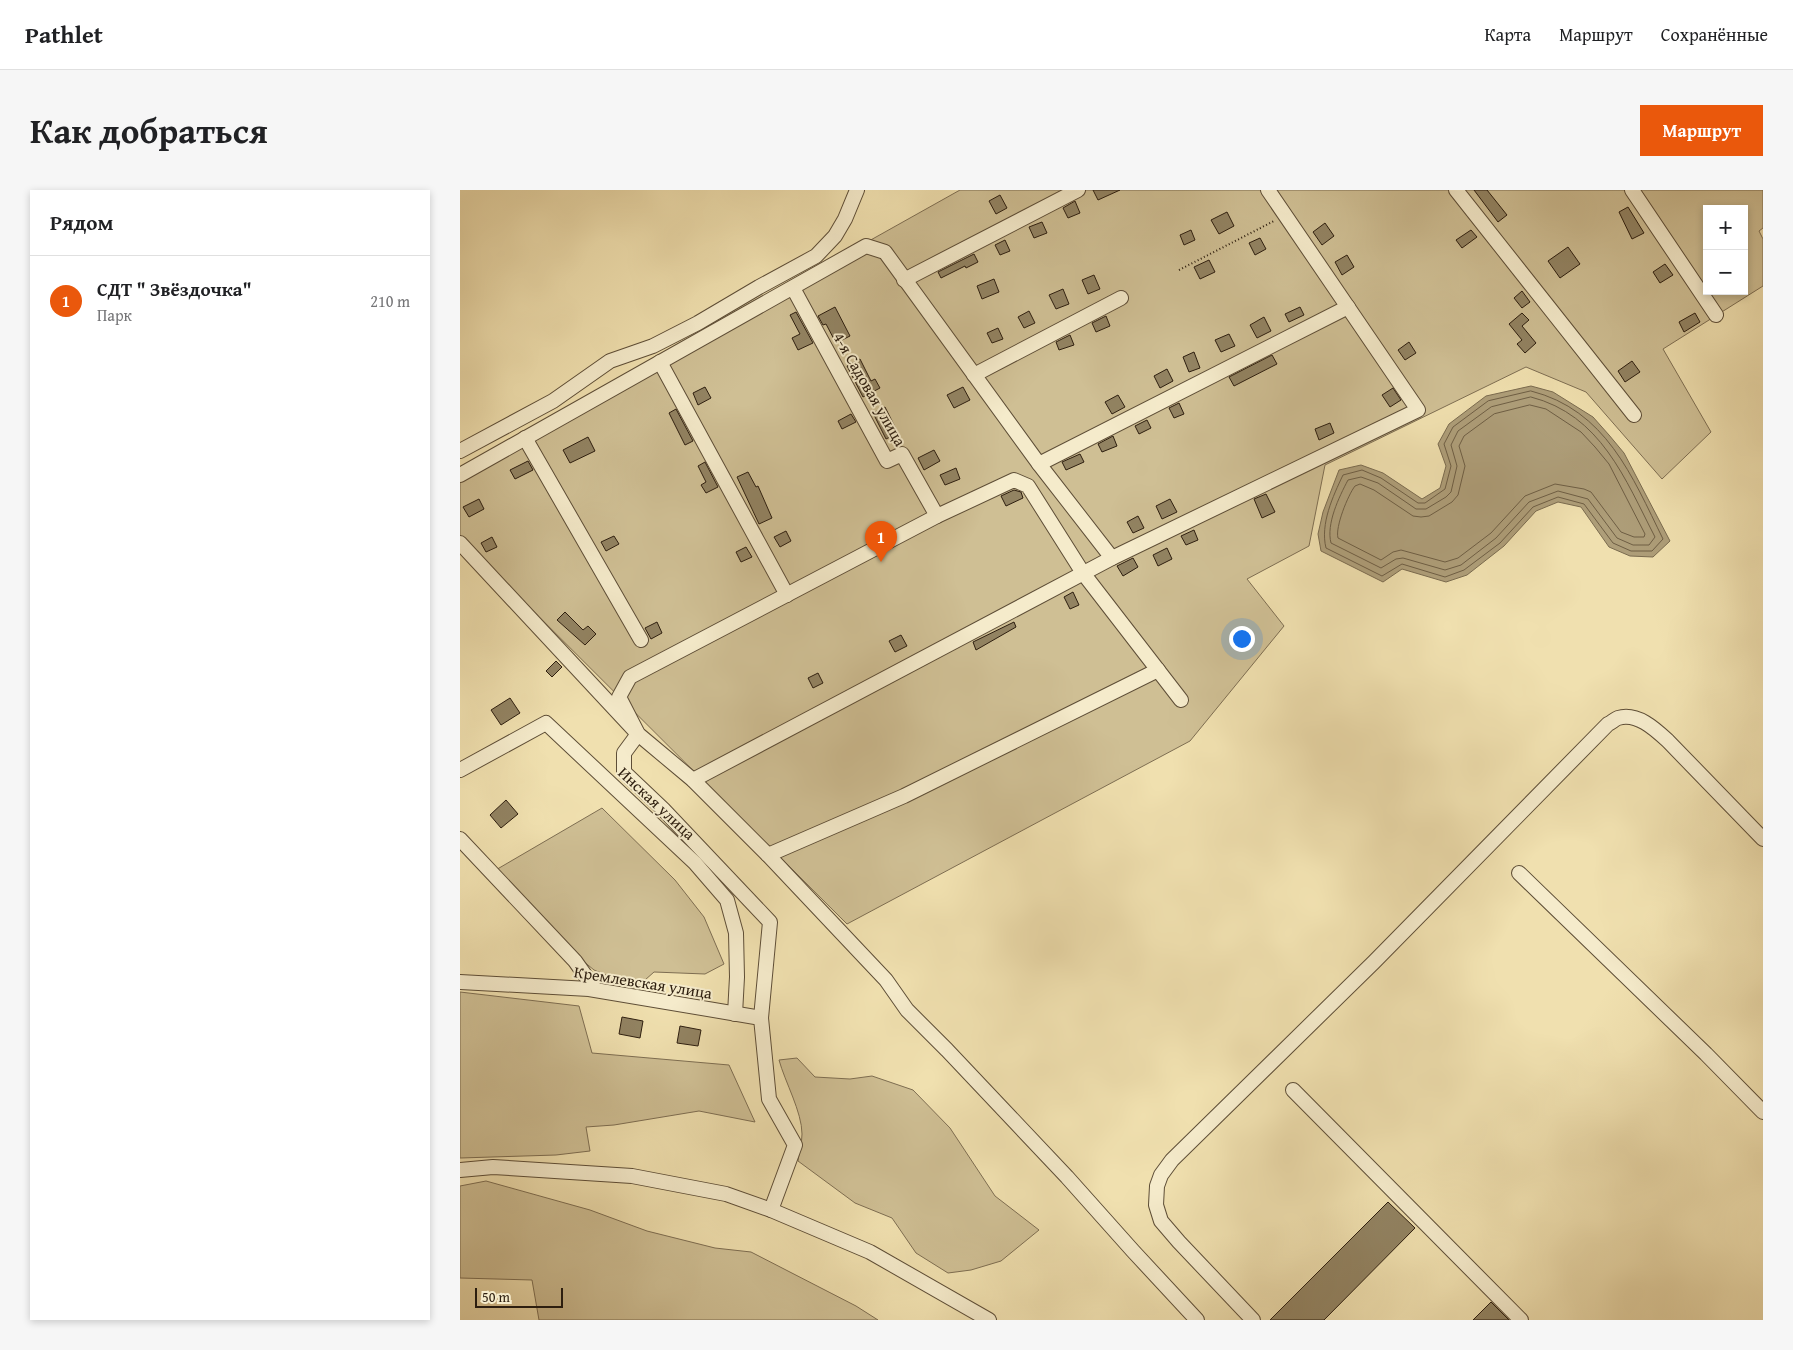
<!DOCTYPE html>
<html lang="ru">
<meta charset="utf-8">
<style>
:root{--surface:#fff;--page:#f6f6f6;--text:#202124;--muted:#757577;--line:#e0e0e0;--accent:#ea580c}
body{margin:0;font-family:"Gentium Book Plus",serif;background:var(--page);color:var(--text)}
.controls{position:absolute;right:15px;top:15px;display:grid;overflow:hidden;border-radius:0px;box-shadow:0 2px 8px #0003}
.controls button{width:45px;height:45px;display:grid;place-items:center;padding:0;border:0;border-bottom:1px solid var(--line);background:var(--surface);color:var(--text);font:25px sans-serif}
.scale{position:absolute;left:15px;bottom:12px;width:88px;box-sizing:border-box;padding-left:5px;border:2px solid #2d1e0f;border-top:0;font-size:14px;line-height:18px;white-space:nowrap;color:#2d1e0f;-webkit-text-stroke:4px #f5ebcb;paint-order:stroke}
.you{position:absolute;left:781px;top:448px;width:18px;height:18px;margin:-12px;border:4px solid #fff;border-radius:50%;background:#1a73e8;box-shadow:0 0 0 8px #1a73e833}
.badge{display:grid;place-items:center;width:32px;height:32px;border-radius:50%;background:var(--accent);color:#fff;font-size:16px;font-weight:700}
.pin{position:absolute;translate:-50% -41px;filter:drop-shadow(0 1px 2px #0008)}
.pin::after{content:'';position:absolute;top:26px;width:18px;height:15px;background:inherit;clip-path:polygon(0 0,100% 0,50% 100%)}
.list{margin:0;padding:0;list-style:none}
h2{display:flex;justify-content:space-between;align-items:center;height:65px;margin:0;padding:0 20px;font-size:21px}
h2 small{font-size:16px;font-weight:400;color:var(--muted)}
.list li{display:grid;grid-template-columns:32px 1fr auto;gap:15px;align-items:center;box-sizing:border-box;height:90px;padding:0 20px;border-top:1px solid var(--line)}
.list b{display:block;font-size:19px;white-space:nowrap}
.list p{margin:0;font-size:16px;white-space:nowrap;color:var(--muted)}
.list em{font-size:16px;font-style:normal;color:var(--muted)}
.map{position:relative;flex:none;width:1303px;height:1130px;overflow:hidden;border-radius:0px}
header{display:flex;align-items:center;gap:30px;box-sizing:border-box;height:70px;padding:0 25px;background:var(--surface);border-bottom:1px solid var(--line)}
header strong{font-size:24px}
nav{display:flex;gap:28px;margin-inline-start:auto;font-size:18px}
.intro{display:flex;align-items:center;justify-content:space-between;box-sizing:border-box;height:120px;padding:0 30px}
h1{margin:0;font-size:35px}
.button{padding:12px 22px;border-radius:0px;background:var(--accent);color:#fff;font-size:18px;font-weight:700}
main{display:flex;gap:30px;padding:0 30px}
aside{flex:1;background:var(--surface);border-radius:0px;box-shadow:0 2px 8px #0003}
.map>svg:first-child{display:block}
</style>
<header>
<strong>Pathlet</strong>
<nav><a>Карта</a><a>Маршрут</a><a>Сохранённые</a></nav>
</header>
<div class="intro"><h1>Как добраться</h1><a class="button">Маршрут</a></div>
<main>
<aside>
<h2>Рядом<small></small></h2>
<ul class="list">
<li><span class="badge">1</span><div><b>СДТ &quot; Звёздочка&quot;</b><p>Парк</p></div><em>210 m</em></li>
</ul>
</aside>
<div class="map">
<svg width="1303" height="1130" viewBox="0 0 1303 1130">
<rect width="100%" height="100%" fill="#f0e0af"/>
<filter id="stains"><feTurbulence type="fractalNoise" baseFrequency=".004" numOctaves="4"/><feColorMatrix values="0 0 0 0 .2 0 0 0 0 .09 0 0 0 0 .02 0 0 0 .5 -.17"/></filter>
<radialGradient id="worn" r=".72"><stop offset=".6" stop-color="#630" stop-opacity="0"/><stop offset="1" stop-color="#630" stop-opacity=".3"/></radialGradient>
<!-- green -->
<g fill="#cfbf94" stroke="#7e6e52" fill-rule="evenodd">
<path d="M500 0H1303V38L1299 41 1303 49V96L1203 159 1251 242 1202 289 1126 202 1066 177 865 275 849 356 787 389 824 436 730 551 387 734 0 348V280ZM1247 19H1284V101H1247Z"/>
<path d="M142 618 215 690 244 727 264 774 245 784 194 782 176 798 134 780 83 738 34 681Z"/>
<path d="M0 802 119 816 132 863 269 875 295 932 239 921 154 935 126 937 130 961 96 965 0 968Z"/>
<path d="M337 868 355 887 390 889 412 886 453 900 490 938 535 1006 579 1040 541 1071 511 1080 488 1083 456 1063 432 1028 395 1013 338 971C339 962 342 953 342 944 342 922 325 892 319 870Z"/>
<path d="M26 991 130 1020 187 1041 255 1058 291 1062 396 1116 418 1130H79L72 1090 0 1088V996Z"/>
</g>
<!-- water -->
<path fill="#ae9e79" stroke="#7a6b4f" d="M1071 196 1093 202 1133 227 1149 245 1164 263 1210 351 1193 367 1170 366 1149 357 1121 317 1098 312 1076 321 1044 356 1007 385 986 392 942 379 923 392 861 361 858 344 863 322 879 280 901 275 923 283 962 309 980 298 986 276 978 254 989 234 1026 206Z"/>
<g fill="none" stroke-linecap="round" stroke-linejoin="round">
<!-- shore -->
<g stroke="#6e5e44" stroke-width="1">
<path d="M1071 201C1146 220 1172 286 1203 349L1192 361H1171L1153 353 1124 314 1098 307 1073 317 1040 353 1004 380 985 387 942 374 922 386 866 358C860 334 873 306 883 285L902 280 921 288 958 313H965L985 299 991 276 984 254 993 237 1028 211Z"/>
<path d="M1071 207C1141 225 1165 289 1195 347L1189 355H1173L1157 348 1128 309 1098 301 1069 312 1036 348 1001 375 985 380 943 368 936 369 921 378 871 353C866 334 879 307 888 290L901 287 918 293 956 319H966L986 307 991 302 997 276 991 255 998 241 1031 217Z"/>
<path d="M1070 215 1086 219 1121 242 1135 257 1149 274 1185 344 1184 347H1174L1161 342 1131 302 1124 299 1095 294 1065 306 1031 343 998 368 985 372 941 360 933 362 921 370 878 348C875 337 888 305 895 296L900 294 914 300 953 326 961 327 969 326 992 312 998 305 1005 276 999 256 1004 246 1034 224Z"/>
</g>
</g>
<!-- building -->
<g fill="#928362" stroke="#2d1e0f">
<path d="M633 0H660L638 10Z"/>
<path d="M1014 0H1027L1047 25 1038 32Z"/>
<path d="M540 5 547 18 536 24 529 11Z"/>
<path d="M615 11 620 23 608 28 603 18Z"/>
<path d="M1168 17 1184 43 1172 49 1159 22Z"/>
<path d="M767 22 774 36 759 44 751 30Z"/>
<path d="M582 32 587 43 574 48 569 37Z"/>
<path d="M865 33 874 46 862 55 853 42Z"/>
<path d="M731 40 735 50 724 55 720 45Z"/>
<path d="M1011 40 1017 47 1002 58 996 50Z"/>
<path d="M800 48 806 59 795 65 789 53Z"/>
<path d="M545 50 550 61 540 65 535 55Z"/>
<path d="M1108 57 1120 74 1100 88 1088 71Z"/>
<path d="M514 64 518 72 506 78 505 76 481 88 478 82Z"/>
<path d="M887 65 894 77 882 85 875 72Z"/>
<path d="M749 70 755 82 740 89 734 77Z"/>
<path d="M1205 74 1213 85 1200 93 1193 82Z"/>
<path d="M634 85 640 99 628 104 622 90Z"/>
<path d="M534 89 539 102 522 109 517 96Z"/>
<path d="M603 99 609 114 596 119 589 105Z"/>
<path d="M1062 101 1070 112 1062 118 1054 108Z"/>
<path d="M375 117 390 146 376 153 366 134 363 135 358 126Z"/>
<path d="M840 117 844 125 829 132 825 124Z"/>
<path d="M569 121 575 133 564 138 558 127Z"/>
<path d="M336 122 353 153 338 160 332 148 340 144 330 125Z"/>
<path d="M1062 123 1069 130 1062 136 1076 153 1065 163 1057 154 1062 150 1049 134Z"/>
<path d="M1235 123 1240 132 1224 142 1219 132Z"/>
<path d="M646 126 650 136 636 142 632 133Z"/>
<path d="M804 127 811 141 797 148 790 135Z"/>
<path d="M538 138 543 149 532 153 527 143Z"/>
<path d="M769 144 775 156 761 162 755 150Z"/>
<path d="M610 145 614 155 599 160 596 152Z"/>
<path d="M949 152 956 163 945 170 938 160Z"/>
<path d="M734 162 740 178 729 182 723 167Z"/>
<path d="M812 165 817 174 774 196 769 187Z"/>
<path d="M400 169 411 191 415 189 420 198 403 207 387 176Z"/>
<path d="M1172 171 1180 182 1165 192 1158 181Z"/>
<path d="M707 179 713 191 700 198 694 186Z"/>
<path d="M245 197 251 208 238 215 233 203Z"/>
<path d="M503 197 510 210 494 218 487 205Z"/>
<path d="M933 198 941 210 930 217 922 205Z"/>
<path d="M658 205 665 217 652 224 645 212Z"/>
<path d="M719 213 724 224 714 228 709 218Z"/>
<path d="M425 217 438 243 426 249 413 223Z"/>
<path d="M216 219 233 251 225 255 209 223Z"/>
<path d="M391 224 396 232 382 239 378 231Z"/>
<path d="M687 230 691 238 679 244 675 236Z"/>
<path d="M870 233 874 243 859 250 855 239Z"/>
<path d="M653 246 657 256 642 262 638 254Z"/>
<path d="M128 247 135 261 110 273 103 260Z"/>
<path d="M474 260 480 271 464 280 458 268Z"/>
<path d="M620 264 624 272 606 280 602 272Z"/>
<path d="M68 271 73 280 55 289 50 280Z"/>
<path d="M245 272 258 297 246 303 241 295 246 292 238 276Z"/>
<path d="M496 278 500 289 485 295 480 285Z"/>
<path d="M288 282 296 297 298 296 312 328 299 334 277 287Z"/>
<path d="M554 300 561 302 563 308 546 316 541 306Z"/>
<path d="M806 304 815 322 802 328 794 309Z"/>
<path d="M19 309 24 319 9 327 3 317Z"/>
<path d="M710 309 717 322 702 329 696 316Z"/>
<path d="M678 326 684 338 673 343 667 332Z"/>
<path d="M734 340 738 350 726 355 721 346Z"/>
<path d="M326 341 331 351 320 357 314 347Z"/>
<path d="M154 346 159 354 146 361 141 352Z"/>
<path d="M32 347 37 357 26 362 21 353Z"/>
<path d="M286 357 292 367 281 372 276 362Z"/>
<path d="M707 358 712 369 698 376 693 365Z"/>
<path d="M673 368 678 377 663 386 657 376Z"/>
<path d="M613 402 619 415 610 419 604 407Z"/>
<path d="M105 422 123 440 128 436 136 444 125 455 97 430Z"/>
<path d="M197 432 202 443 191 449 185 438Z"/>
<path d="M554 432 556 437 516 460 513 452Z"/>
<path d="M441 445 447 456 435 462 429 451Z"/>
<path d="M96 471 102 477 92 487 86 481Z"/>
<path d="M358 483 363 493 353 498 348 488Z"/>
<path d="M50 508 60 523 41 535 31 520Z"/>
<path d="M46 610 58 624 41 638 30 625Z"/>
<path d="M162 827 183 831 180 848 159 844Z"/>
<path d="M220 836 241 840 238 856 217 853Z"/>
<path d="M928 1012 955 1038 864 1130H810Z"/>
<path d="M1031 1112 1049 1130H1013Z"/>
</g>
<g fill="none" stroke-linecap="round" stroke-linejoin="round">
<defs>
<g id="minor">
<path d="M996 0 1174 225"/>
<path d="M1172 0 1256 125"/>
<path d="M444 90 618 0"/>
<path d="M333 98 427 271 442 264 477 326"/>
<path d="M200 172 327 405"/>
<path d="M514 185 661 108"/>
<path d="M65 248 181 450"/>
<path d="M0 261 93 211 150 171 193 156 238 133 299 97 356 66 375 46 385 29 397 0"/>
<path d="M579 274 888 117"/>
<path d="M0 285 406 56 425 62 579 274 652 368"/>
<path d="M0 353 178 544 164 563V582L203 619 310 732 301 828 309 909 335 955 311 1020"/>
<path d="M721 510 623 383 568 296 554 290 477 326 170 487 159 507 178 544 233 590 308 665 426 790 447 820 487 860 607 987 673 1061 737 1130"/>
<path d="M0 580 86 533 235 673 267 710 276 743 277 787 275 824"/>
<path d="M233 590 652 368 958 220 808 0"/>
<path d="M0 649 115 771 135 799"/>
<path d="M308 665 444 606 698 480"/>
<path d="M1059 683 1246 864 1303 922"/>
<path d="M0 792 129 799 301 828"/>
<path d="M833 900 1061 1130"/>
<path d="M0 980 33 977 172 986 266 1004 311 1020 410 1062 529 1130"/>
<path d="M793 1130 719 1052 701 1031 696 1015 697 996 701 985 712 970 914 772 1148 534C1151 533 1155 529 1158 528 1177 522 1195 539 1208 551L1303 649"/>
</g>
</defs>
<!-- minor casing -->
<use href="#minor" stroke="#5e4e37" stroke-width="16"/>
<!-- path -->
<path stroke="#2d1e0f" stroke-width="2" stroke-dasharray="1 2.5" stroke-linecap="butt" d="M719 80 814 31"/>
<!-- minor -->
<use href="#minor" stroke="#f5ebcb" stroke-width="14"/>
</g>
<g text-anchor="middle" stroke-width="4" stroke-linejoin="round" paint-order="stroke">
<!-- street labels -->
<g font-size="16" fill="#2d1e0f" stroke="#f5ebcb">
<text transform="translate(410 199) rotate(60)" y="6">4-я Садовая улица</text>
<text transform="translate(197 613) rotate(43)" y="6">Инская улица</text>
<text transform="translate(183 792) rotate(9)" y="6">Кремлевская улица</text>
</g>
</g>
<rect width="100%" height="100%" filter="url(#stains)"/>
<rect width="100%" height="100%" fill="url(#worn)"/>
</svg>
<div class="controls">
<button>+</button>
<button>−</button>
</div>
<div class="scale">50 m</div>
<div class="you"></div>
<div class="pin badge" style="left:421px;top:372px">1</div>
</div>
</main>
